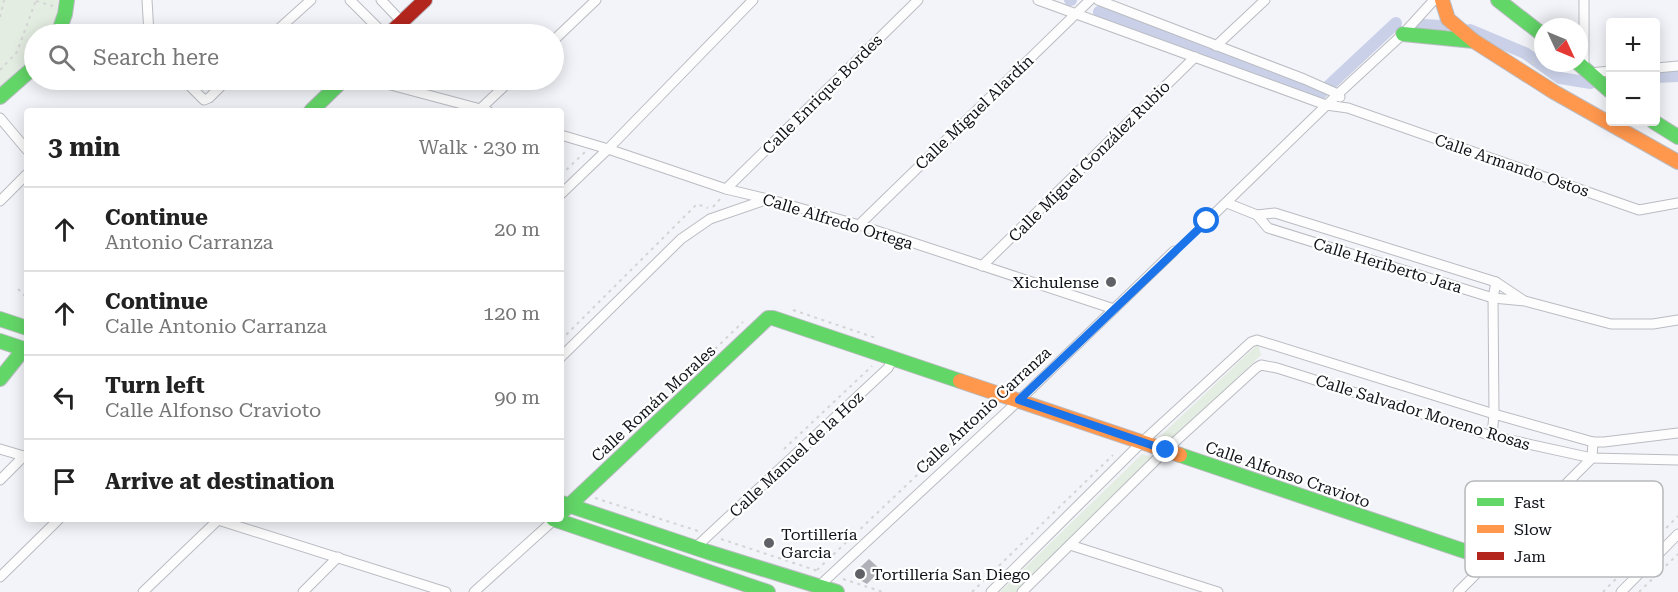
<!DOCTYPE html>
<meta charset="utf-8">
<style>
:root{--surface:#fff;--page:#f2f2f2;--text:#222;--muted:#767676;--line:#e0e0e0}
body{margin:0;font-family:"Roboto Serif",serif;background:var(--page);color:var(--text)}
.controls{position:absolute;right:18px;top:18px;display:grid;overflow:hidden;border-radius:6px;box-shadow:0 3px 15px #0003}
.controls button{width:54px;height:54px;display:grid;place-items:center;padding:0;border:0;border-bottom:2px solid var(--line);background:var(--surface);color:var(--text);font:30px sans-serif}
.compass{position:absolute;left:1534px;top:18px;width:54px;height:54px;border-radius:50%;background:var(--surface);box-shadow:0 3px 15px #0003;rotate:134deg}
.stop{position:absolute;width:18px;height:18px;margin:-14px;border:4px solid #1a73e8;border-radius:50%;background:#fff}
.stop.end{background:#1a73e8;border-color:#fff;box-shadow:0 2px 6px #0008}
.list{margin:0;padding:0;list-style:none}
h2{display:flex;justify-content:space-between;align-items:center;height:78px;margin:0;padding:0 24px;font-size:26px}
h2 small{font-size:20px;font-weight:400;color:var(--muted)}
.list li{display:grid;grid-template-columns:39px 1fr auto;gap:18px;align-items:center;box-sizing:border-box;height:84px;padding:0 24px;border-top:2px solid var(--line)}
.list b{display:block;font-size:22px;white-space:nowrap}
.list p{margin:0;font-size:20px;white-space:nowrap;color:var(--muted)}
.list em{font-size:20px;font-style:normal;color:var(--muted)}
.icon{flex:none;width:33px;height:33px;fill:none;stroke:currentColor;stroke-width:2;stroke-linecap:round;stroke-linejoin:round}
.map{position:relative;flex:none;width:1678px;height:592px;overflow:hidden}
.search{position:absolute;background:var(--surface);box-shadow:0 3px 15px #0003;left:24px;top:24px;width:540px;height:66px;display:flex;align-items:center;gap:15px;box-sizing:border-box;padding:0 21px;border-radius:33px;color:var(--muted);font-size:22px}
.panel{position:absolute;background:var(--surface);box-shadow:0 3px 15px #0003;left:24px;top:108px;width:540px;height:414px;border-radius:6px}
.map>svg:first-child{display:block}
</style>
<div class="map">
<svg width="1678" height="592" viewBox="0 0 1678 592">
<rect width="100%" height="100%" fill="#f3f4f9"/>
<!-- green -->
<g fill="#e4ede2">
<path d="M0 0H58L57 13 49 34H34V55L0 87Z"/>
<path d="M1258 344 1261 355 1165 446 1154 442Z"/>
<path d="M1142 454 1153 458 1016 592H1000Z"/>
</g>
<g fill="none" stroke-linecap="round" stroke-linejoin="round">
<!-- canal -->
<g stroke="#c9d0e7" stroke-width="12">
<path d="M1070 0H1071"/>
<path d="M1099 12 1319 95 1396 23"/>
<path d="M1422 25 1443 26"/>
<path d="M1470 30 1525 53 1560 78 1591 83"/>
<path d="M1656 77 1678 76"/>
</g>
</g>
<!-- building -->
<path fill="#b0b1b8" d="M869 559 881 570 867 584 860 580 854 573Z"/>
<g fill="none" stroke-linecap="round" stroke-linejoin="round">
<defs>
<g id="street">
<path d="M147 0 149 34"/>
<path d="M350 0 384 34"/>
<path d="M381 0 402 22"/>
<path d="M1038 0 1326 105 1348 108 1639 210 1678 203"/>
<path d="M1098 0 1304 79 1338 94 1340 97"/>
<path d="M1584 0V68"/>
<path d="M273 34 311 0"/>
<path d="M554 40 596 0"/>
<path d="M1216 46 1265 0"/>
<path d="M1656 68 1678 66"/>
<path d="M1590 73 1610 71"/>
<path d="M184 80 204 100 209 98 227 80"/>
<path d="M372 80 488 111"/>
<path d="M478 111 511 80"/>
<path d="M0 118 27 150"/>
<path d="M561 135 608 149 726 189 768 199 859 225 1114 309"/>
<path d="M726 189 918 0"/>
<path d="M561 194 608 149 753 0"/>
<path d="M0 201 27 174"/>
<path d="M1227 203 1257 215 1275 213 1496 282 1523 300"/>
<path d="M1257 215 1268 228 1493 298 1525 301 1611 324H1653L1678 320"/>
<path d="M1207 221 1338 94 1403 34 1434 0"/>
<path d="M859 225 1090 0"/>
<path d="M982 266 1195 57"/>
<path d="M561 357 681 239 710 219 768 199"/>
<path d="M1492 436 1494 414 1493 298 1496 282"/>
<path d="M0 449 27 457"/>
<path d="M0 480 24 456"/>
<path d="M215 519 446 592"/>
<path d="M1070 545 1218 592"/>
<path d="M696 547 888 368 893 358"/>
<path d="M0 577 59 519"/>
<path d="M819 586 1029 391 1174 251"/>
<path d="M143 592 219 519"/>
<path d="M303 592 338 557"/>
<path d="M474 592 555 519"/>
<path d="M991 592 1142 442 1251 342 1257 340 1494 414 1593 442H1604L1678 433"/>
<path d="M1022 592 1166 450 1256 368 1261 365 1277 368 1492 436 1592 458 1678 460"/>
<path d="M1458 592 1592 458 1593 442"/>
<path d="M1621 592 1678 534"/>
</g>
<g id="fast">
<path d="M1498 0 1543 35"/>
<path d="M58 34 65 14 67 0"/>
<path d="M1403 34 1474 41"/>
<path d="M1578 63 1610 91"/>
<path d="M0 97 34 67"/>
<path d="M311 111 343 80"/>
<path d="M1654 122 1678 137"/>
<path d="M0 319 27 328"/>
<path d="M0 341 27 350"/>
<path d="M0 379 24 349"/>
<path d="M1180 455 1491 560"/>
<path d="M562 503 708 552 837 592"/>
<path d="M561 513 768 318H773L960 381"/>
<path d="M553 519 768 592"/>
</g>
<g id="slow">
<path d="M1442 0 1448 19 1474 41 1554 92 1678 162"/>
<path d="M960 381 1180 455"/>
</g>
<path id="jam" d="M389 34 425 0"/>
</defs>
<!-- street casing -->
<use href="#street" stroke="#babcc2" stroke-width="11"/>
<!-- fast casing -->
<use href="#fast" stroke="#babcc2" stroke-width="16"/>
<!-- slow casing -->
<use href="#slow" stroke="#babcc2" stroke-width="16"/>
<!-- jam casing -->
<use href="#jam" stroke="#babcc2" stroke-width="16"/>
<!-- path -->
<g stroke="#d4d4d5" stroke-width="2" stroke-dasharray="3 4.5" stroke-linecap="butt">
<path d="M36 1 53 6"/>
<path d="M0 17 4 0"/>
<path d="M1532 64 1543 49"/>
<path d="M0 70 17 52 36 0"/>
<path d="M561 175 585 152"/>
<path d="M713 207 721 198"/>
<path d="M1181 245 1201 227"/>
<path d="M18 289 27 298"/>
<path d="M793 310 876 338"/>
<path d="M561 340 697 204 708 208"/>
<path d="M715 349 743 322"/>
<path d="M784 449 872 366"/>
<path d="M595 498 698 531"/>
<path d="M721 539 821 572"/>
<path d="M817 570 991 405"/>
<path d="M843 579 883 592"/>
<path d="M972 592 1113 455"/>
<path d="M1603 592 1678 516"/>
<path d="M1639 592 1678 554"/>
</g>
<!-- street -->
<use href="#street" stroke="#fdfdfe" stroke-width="9"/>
<!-- fast -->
<use href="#fast" stroke="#63d668" stroke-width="14"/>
<!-- slow -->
<use href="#slow" stroke="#ff974d" stroke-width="14"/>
<!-- jam -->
<use href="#jam" stroke="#b3261e" stroke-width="14"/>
</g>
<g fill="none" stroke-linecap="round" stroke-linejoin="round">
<!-- route -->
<path stroke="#1a73e8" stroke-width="8" d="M1166 450 1019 400 1207 221"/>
</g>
<!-- markers -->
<g fill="#5f6167" stroke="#fff" stroke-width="2">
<circle cx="1111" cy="282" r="6"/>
<circle cx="769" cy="543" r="6"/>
<circle cx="860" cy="574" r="6"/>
</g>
<g text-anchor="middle" stroke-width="4.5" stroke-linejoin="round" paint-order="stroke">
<!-- street labels -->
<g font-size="16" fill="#101219" stroke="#fff">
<text transform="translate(822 94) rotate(-45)" y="6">Calle Enrique Bordes</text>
<text transform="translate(974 112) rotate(-44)" y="6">Calle Miguel Alardín</text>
<text transform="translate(1089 161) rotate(-45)" y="6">Calle Miguel González Rubio</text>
<text transform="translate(1512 165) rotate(19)" y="6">Calle Armando Ostos</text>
<text transform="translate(838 221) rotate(17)" y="6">Calle Alfredo Ortega</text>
<text transform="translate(1388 265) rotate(17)" y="6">Calle Heriberto Jara</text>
<text transform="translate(653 403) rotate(-43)" y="6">Calle Román Morales</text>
<text transform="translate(983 410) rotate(-43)" y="6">Calle Antonio Carranza</text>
<text transform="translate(1423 412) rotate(17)" y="6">Calle Salvador Moreno Rosas</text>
<text transform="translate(796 454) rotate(-43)" y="6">Calle Manuel de la Hoz</text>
<text transform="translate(1288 474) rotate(19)" y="6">Calle Alfonso Cravioto</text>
</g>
<!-- poi labels -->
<g font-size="16" fill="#101219" stroke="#fff" text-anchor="start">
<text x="1099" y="288" text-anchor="end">Xichulense</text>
<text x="781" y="540">Tortillería<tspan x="781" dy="18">Garcia</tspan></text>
<text x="872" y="580">Tortillería San Diego</text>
</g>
</g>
<!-- legend -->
<rect x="1465" y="481" width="198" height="96" rx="9" fill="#fff" stroke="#b7b8ba" stroke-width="1.5"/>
<rect x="1477" y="498" width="27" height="8" fill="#63d668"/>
<rect x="1477" y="525" width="27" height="8" fill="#ff974d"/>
<rect x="1477" y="552" width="27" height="8" fill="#b3261e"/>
<g font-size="16" fill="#101219">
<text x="1514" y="508">Fast</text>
<text x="1514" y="535">Slow</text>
<text x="1514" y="562">Jam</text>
</g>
</svg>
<div class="controls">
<button>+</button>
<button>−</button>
</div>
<svg class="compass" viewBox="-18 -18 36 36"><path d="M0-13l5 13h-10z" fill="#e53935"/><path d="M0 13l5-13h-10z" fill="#767676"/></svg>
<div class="stop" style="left:1207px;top:221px"></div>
<div class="stop end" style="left:1166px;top:450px"></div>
<div class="search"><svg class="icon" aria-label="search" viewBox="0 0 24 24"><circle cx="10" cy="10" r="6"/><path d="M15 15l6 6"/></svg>Search here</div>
<section class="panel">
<h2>3 min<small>Walk · 230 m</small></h2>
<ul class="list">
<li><svg class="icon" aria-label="ahead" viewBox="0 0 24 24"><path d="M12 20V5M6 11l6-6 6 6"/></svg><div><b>Continue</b><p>Antonio Carranza</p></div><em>20 m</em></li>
<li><svg class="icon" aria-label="ahead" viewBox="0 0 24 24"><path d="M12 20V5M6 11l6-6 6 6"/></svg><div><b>Continue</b><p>Calle Antonio Carranza</p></div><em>120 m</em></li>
<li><svg class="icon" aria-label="left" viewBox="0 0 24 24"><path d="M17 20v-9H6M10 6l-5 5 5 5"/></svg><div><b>Turn left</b><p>Calle Alfonso Cravioto</p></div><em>90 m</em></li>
<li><svg class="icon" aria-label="arrive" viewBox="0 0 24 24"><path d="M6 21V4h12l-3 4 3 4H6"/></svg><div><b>Arrive at destination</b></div></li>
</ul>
</section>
</div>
